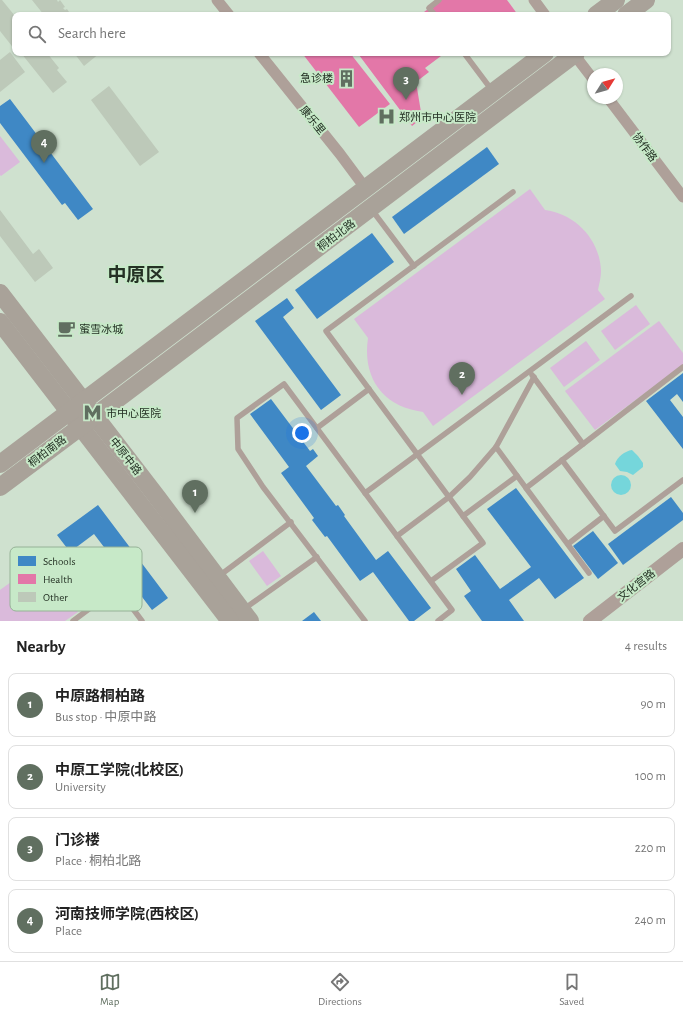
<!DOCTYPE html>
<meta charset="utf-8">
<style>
:root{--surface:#fff;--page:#f6f6f6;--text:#222;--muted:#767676;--line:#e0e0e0;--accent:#606f60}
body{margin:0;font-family:"Alegreya Sans","Noto Sans SC",sans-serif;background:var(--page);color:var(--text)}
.compass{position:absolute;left:587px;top:68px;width:36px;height:36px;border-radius:50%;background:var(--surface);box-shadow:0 1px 3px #0004;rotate:53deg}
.you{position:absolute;left:302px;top:433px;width:14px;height:14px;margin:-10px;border:3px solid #fff;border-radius:50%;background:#1a73e8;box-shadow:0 0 0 6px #1a73e833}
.badge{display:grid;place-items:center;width:26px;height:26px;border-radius:50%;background:var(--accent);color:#fff;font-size:13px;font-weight:700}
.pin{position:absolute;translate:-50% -33px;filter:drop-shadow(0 1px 2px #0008)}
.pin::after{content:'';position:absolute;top:21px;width:14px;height:12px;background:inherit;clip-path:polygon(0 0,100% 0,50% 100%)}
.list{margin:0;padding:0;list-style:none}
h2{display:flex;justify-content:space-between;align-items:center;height:52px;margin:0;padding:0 16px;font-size:17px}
h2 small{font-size:13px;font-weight:400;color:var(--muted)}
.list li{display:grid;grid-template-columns:26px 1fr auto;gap:12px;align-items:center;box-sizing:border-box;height:64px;margin:0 8px 8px;padding:0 8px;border:1px solid var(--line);border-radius:8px}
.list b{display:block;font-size:15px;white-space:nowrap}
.list p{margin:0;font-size:13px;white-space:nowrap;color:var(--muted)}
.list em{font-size:13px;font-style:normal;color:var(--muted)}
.icon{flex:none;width:22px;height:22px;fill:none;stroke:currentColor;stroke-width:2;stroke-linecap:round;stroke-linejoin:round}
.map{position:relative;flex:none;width:683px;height:621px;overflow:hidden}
.search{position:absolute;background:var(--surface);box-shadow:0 1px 3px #0004;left:12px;right:12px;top:12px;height:44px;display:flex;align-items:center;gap:10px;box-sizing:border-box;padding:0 14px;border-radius:8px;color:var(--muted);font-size:15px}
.sheet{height:340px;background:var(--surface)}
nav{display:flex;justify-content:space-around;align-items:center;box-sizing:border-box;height:56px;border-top:1px solid var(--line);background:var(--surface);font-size:11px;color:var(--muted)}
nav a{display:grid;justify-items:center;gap:2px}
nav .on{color:var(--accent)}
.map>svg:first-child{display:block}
</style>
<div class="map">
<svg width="683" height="621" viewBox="0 0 683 621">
<rect width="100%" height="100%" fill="#cfe1cf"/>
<!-- green -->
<g fill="#dabadb">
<path d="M0 136 20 162 1 176 0 175Z"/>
<path d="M530 189 545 210C576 214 600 240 601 271 601 278 599 284 598 290L605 299 433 426 423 412C383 407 362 378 368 338L354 319Z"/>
<path d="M636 305 650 324 615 350 601 331Z"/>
<path d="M659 321 683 353V365L595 430 565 391Z"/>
<path d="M586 341 600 360 564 387 550 368Z"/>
<path d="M263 551 281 576 267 586 249 561Z"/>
<path d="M40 561 78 612 65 621H0V590Z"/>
</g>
<!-- water -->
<g fill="#75d6db">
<path d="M632 450 638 456 643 463V467L633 475 627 472 620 471 615 464C617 457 625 451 632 450Z"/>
<circle cx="621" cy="485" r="10"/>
</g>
<!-- schools -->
<g fill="#3f88c5">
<path d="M10 99 93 209 78 220 65 203 62 205 0 123V106Z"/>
<path d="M487 147 499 164 404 234 392 217Z"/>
<path d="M372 233 394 262 317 319 295 290Z"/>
<path d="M287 298 294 308 283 317 341 395 321 410 255 321Z"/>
<path d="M683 373V402L677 394 670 400 683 417V449L646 401Z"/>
<path d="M271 399 310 451 313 449 318 456 306 466 336 506 338 505 345 515 344 516 376 560 388 551 431 608 414 621H409L373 572 360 581 327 536 325 537 312 520 314 518 281 473 289 467 250 414Z"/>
<path d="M516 488 584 578 555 599 539 578 509 600 524 621H482L464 596 471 591 456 569 475 555 500 589 531 567 487 509Z"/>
<path d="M671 497 683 513V520L623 565 608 544Z"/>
<path d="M98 505 168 598 152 610 94 534 70 552 57 535Z"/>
<path d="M593 531 618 563 598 579 573 546Z"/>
<path d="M314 612 321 621H302Z"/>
</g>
<!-- health -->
<g fill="#e377a8">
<path d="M440 0H507L518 15H420Z"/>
<path d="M302 53H350L390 104 359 127Z"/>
<path d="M362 53H445L425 68 429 72 416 82 422 118 412 126 359 55Z"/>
</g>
<!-- building -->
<g fill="#bdc9b9">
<path d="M0 0H2L15 16V50L0 31Z"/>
<path d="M32 0H57L58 2 60 0 65 7 63 8 65 10 67 9 71 15H44Z"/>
<path d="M10 52 25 72 0 92V60Z"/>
<path d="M21 53H47L59 68 57 70 67 82 53 93Z"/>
<path d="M74 53H100L84 66Z"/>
<path d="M109 86 159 152 140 166 91 100Z"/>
<path d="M0 210 33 254 39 249 53 268 35 282 0 236Z"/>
</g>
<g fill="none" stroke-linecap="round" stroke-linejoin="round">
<!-- service -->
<g stroke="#aea099" stroke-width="5.5">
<path d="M435 15 429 8 439 0"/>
<path d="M464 53 491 89"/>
<path d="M513 192 326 331 463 516 517 476"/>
<path d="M372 210 414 266"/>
<path d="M532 375 583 444"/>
<path d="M317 428 369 389"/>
<path d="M496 447 526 488 683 367"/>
<path d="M562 460 615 531 683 480"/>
<path d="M526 488 589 573"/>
<path d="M365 493 631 296"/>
<path d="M397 536 449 497 470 477 496 447 534 377"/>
<path d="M568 544 604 516"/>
<path d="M92 554 142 621"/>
<path d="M219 576 291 522"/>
<path d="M431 581 483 543 463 516"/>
<path d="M244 609 317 557"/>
<path d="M73 621 117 588"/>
<path d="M365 621 263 487 238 449 237 418 284 384 452 610 438 621"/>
</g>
<!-- minor -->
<g stroke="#aea099" stroke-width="11">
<path d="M217 0 229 15"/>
<path d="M534 0 545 15"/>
<path d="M259 53 340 154 366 189"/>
<path d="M573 53 593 79"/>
<path d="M608 98 683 197"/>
</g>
<!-- tertiary -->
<path stroke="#aea099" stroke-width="14" d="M590 621 683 549"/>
<!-- primary -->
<g stroke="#a9a299" stroke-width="18">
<path d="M596 15 616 0"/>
<path d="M626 15 646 0"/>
<path d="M0 293 157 497 250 621"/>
<path d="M0 322 230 621"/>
<path d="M0 464 545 53"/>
<path d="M0 487 95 416 576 53"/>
</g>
</g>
<!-- icons -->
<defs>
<symbol id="building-bare" viewBox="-9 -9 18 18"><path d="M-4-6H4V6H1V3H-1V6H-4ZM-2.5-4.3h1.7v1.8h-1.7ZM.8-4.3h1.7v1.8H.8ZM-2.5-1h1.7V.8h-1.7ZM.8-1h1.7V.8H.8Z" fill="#606f60" stroke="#c7e9c8" stroke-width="2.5" paint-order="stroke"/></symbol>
<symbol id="hospital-bare" viewBox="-9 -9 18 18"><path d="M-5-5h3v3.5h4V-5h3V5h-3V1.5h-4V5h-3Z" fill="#606f60" stroke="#c7e9c8" stroke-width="2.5" paint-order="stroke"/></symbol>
<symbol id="cafe-bare" viewBox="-9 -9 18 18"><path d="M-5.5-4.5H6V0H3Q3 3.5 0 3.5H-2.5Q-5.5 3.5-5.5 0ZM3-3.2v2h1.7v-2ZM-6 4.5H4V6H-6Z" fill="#606f60" stroke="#c7e9c8" stroke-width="2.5" paint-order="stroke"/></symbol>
<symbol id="metro-bare" viewBox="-9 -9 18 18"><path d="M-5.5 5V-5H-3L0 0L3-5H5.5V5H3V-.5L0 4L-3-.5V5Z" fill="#606f60" stroke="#c7e9c8" stroke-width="2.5" paint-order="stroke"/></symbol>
</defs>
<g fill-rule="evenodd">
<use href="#building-bare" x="334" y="66" width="25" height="25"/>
<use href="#hospital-bare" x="374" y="104" width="25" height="25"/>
<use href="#cafe-bare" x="54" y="316" width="25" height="25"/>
<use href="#metro-bare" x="80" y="400" width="25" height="25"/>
</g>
<g text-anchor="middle" stroke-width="4" stroke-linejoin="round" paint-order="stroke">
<!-- poi labels -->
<g font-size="11" fill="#243124" stroke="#c7e9c8" text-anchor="start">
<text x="333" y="82" text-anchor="end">急诊楼</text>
<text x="399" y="121">郑州市中心医院</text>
<text x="79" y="333">蜜雪冰城</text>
<text x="106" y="417">市中心医院</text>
</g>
<!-- street labels -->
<g font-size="11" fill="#243124" stroke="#c7e9c8">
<text transform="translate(313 120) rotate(51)" y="4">康乐里</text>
<text transform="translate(645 147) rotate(53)" y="4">协作路</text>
<text transform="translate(336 235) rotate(-37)" y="4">桐柏北路</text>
<text transform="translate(47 451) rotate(-37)" y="4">桐柏南路</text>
<text transform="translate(126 456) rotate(52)" y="4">中原中路</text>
<text transform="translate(636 585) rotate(-38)" y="4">文化宫路</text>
</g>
<!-- town labels -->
<g font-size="19" font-weight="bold" fill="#243124" stroke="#c7e9c8">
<text x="136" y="281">中原区</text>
</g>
</g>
<!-- legend -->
<rect x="10" y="547" width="132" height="64" rx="6" fill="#c7e9c8" stroke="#96b297" stroke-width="1"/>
<rect x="18" y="556" width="18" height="10" fill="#3f88c5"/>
<rect x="18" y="574" width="18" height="10" fill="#e377a8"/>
<rect x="18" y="592" width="18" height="10" fill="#bdc9b9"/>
<g font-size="11" fill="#243124">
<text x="43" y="565">Schools</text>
<text x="43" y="583">Health</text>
<text x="43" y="601">Other</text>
</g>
</svg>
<svg class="compass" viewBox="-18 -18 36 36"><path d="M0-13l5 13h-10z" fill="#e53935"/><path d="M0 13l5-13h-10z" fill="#767676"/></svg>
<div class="you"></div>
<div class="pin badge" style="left:195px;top:513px">1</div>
<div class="pin badge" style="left:462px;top:395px">2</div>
<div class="pin badge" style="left:406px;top:100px">3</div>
<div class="pin badge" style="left:44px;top:163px">4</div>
<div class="search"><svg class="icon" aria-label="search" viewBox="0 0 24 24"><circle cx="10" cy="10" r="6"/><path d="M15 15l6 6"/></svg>Search here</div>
</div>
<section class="sheet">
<h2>Nearby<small>4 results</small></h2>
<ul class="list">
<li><span class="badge">1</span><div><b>中原路桐柏路</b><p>Bus stop · 中原中路</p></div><em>90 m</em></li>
<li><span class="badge">2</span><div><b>中原工学院(北校区)</b><p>University</p></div><em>100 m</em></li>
<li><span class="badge">3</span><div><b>门诊楼</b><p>Place · 桐柏北路</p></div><em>220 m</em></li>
<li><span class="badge">4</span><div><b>河南技师学院(西校区)</b><p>Place</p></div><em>240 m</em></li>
</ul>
</section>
<nav>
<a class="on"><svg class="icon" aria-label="map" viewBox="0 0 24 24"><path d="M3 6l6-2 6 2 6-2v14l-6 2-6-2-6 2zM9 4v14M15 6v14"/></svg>Map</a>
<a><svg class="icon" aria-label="directions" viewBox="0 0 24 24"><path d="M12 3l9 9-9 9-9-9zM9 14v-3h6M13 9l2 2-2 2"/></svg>Directions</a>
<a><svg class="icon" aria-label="saved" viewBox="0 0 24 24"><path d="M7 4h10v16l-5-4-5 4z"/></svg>Saved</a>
</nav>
